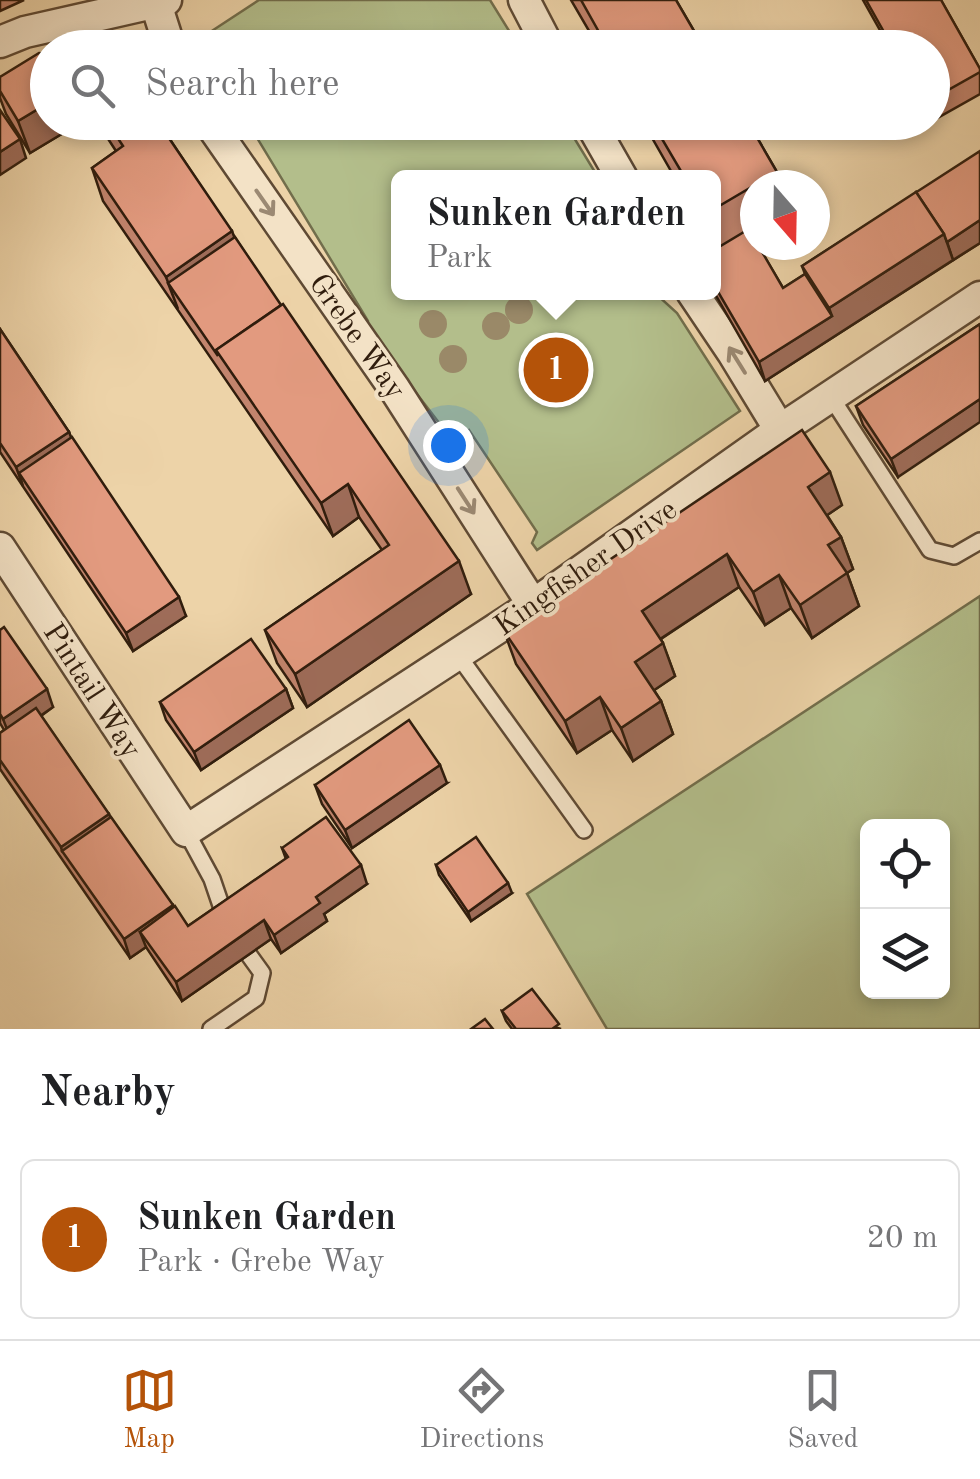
<!DOCTYPE html>
<meta charset="utf-8">
<style>
:root{--surface:#fff;--page:#f6f6f6;--text:#202124;--muted:#757577;--line:#e0e0e0;--accent:#b45309}
body{margin:0;font-family:"Old Standard TT",serif;background:var(--page);color:var(--text)}
.controls{position:absolute;right:30px;bottom:30px;display:grid;overflow:hidden;border-radius:15px;box-shadow:0 5px 15px #0003}
.controls button{width:90px;height:90px;display:grid;place-items:center;padding:0;border:0;border-bottom:2px solid var(--line);background:var(--surface);color:var(--text);font:50px sans-serif}
.compass{position:absolute;left:740px;top:170px;width:90px;height:90px;border-radius:50%;background:var(--surface);box-shadow:0 5px 15px #0003;rotate:160deg}
.you{position:absolute;left:448px;top:445px;width:35px;height:35px;margin:-25px;border:8px solid #fff;border-radius:50%;background:#1a73e8;box-shadow:0 0 0 15px #1a73e833}
.badge{display:grid;place-items:center;width:65px;height:65px;border-radius:50%;background:var(--accent);color:#fff;font-size:32px;font-weight:700}
.pin{position:absolute;translate:-50% -50%;border:5px solid #fff;box-shadow:0 2px 10px #0006}
.popup{position:absolute;left:391px;top:170px;width:330px;height:130px;box-sizing:border-box;display:grid;place-content:center;border-radius:15px;background:var(--surface);filter:drop-shadow(0 2px 8px #0005);font-size:32px;white-space:nowrap;color:var(--muted)}
.popup b{font-size:38px;color:var(--text)}
.popup::after{content:'';position:absolute;left:50%;top:100%;margin-left:-20px;border:20px solid transparent;border-top-color:var(--surface)}
.list{margin:0;padding:0;list-style:none}
h2{display:flex;justify-content:space-between;align-items:center;height:130px;margin:0;padding:0 40px;font-size:42px}
h2 small{font-size:32px;font-weight:400;color:var(--muted)}
.list li{display:grid;grid-template-columns:65px 1fr auto;gap:30px;align-items:center;box-sizing:border-box;height:160px;margin:0 20px 20px;padding:0 20px;border:2px solid var(--line);border-radius:15px}
.list b{display:block;font-size:38px;white-space:nowrap}
.list p{margin:0;font-size:32px;white-space:nowrap;color:var(--muted)}
.list em{font-size:32px;font-style:normal;color:var(--muted)}
.icon{flex:none;width:55px;height:55px;fill:none;stroke:currentColor;stroke-width:2;stroke-linecap:round;stroke-linejoin:round}
.map{position:relative;flex:none;width:980px;height:1029px;overflow:hidden}
.search{position:absolute;background:var(--surface);box-shadow:0 5px 15px #0003;left:30px;right:30px;top:30px;height:110px;display:flex;align-items:center;gap:25px;box-sizing:border-box;padding:0 35px;border-radius:55px;color:var(--muted);font-size:38px}
.sheet{height:310px;background:var(--surface)}
nav{display:flex;justify-content:space-around;align-items:center;box-sizing:border-box;height:140px;border-top:2px solid var(--line);background:var(--surface);font-size:28px;color:var(--muted)}
nav a{display:grid;justify-items:center;gap:5px}
nav .on{color:var(--accent)}
.map>svg:first-child{display:block}
</style>
<div class="map">
<svg width="980" height="1029" viewBox="0 0 980 1029">
<rect width="100%" height="100%" fill="#edd3a8"/>
<filter id="stains"><feTurbulence type="fractalNoise" baseFrequency=".002" numOctaves="4"/><feColorMatrix values="0 0 0 0 .2 0 0 0 0 .09 0 0 0 0 .02 0 0 0 .5 -.17"/></filter>
<radialGradient id="worn" r=".72"><stop offset=".6" stop-color="#630" stop-opacity="0"/><stop offset="1" stop-color="#630" stop-opacity=".3"/></radialGradient>
<!-- green -->
<g fill="#b3be8b" stroke="#726e4c" stroke-width="2.5" fill-rule="evenodd">
<path d="M259 0H490L519 47H203L198 40Z"/>
<path d="M248 123H565L598 177 398 178V292L655 293 677 313 740 411 537 550 532 543 537 532 469 430 453 441 367 329 368 321Z"/>
<path d="M980 596V1029H607L527 894ZM868 826H942V992H868Z"/>
</g>
<g fill="none" stroke-linecap="round" stroke-linejoin="round">
<defs>
<g id="service">
<path d="M831 397 930 550 954 556 980 541"/>
<path d="M458 655 584 830"/>
<path d="M186 831 212 879 227 923"/>
<path d="M211 1029 256 998 262 973 249 955"/>
</g>
<g id="minor">
<path d="M524 0 549 48"/>
<path d="M156 4 170 48"/>
<path d="M0 42 25 32 166 0"/>
<path d="M209 122 394 388 533 605"/>
<path d="M590 122 622 178"/>
<path d="M692 292 733 353 780 430"/>
<path d="M0 548 186 831 533 605 780 430 980 297"/>
</g>
</defs>
<!-- service casing -->
<use href="#service" stroke="#5f4a34" stroke-width="20"/>
<!-- minor casing -->
<use href="#minor" stroke="#5f4a34" stroke-width="35"/>
<!-- service -->
<use href="#service" stroke="#f3e2c6" stroke-width="15"/>
<!-- minor -->
<use href="#minor" stroke="#f3e2c6" stroke-width="30"/>
</g>
<!-- trees -->
<g fill="#9a8968">
<circle cx="519" cy="310" r="14"/>
<circle cx="433" cy="324" r="14"/>
<circle cx="496" cy="326" r="14"/>
<circle cx="453" cy="359" r="14"/>
</g>
<!-- wall -->
<g fill="#c2846d" stroke="#301d0d" stroke-width="2.5">
<path d="M0 0H24L0 11Z"/>
<path d="M571 0H676L704 48H599Z"/>
<path d="M863 0H941L980 69V94L932 121V48H890Z"/>
<path d="M0 77 48 122H164L171 141 471 594 307 707 277 663 265 630 382 550 359 517 333 536 103 201 92 168 116 151 103 131 70 129 30 153 6 114 0 98Z"/>
<path d="M643 122H748L777 172 782 185H755V236L753 237 783 288 805 274 802 266 915 194 980 243 765 381 714 292V250L717 248 714 243V178H675Z"/>
<path d="M980 324 898 477 863 425 856 406Z"/>
<path d="M0 329 69 432 71 438 186 616 133 651 0 452Z"/>
<path d="M842 505 827 515 841 537 853 569 847 573 859 606 812 638 791 608 765 625 739 587 661 639 675 676 654 690 661 701 673 734 633 761 612 730 577 753 516 664 504 631Z"/>
<path d="M0 630 53 707 41 716 173 908 188 926 286 859 282 848 367 884 324 914 327 921 281 953 271 939 182 1001 146 947 130 958 0 769V733L4 730 0 723Z"/>
<path d="M286 689 293 708 201 770 166 720 160 702Z"/>
<path d="M447 783 352 848 322 804 315 785Z"/>
<path d="M436 865 512 893 471 921 439 875Z"/>
<path d="M502 1011 561 1029H512L506 1021Z"/>
</g>
<!-- shaded-wall -->
<g fill="#9e6c59" stroke="#301d0d" stroke-width="2.5">
<path d="M48 103V122H68L70 129 30 153 18 121Z"/>
<path d="M158 122H164L175 152Z"/>
<path d="M20 139 26 158 0 175V152Z"/>
<path d="M980 220V243L953 260 947 242Z"/>
<path d="M232 231 244 263 168 283 178 309 166 277Z"/>
<path d="M944 234 953 260 765 381 759 362 832 316 829 308Z"/>
<path d="M980 399V422L898 477 891 459Z"/>
<path d="M69 432 76 450 19 473 23 486 16 467Z"/>
<path d="M830 472 842 505 820 520 808 487Z"/>
<path d="M348 484 359 517 333 536 321 503Z"/>
<path d="M841 537 853 569 847 573 859 606 812 638 800 605 828 545Z"/>
<path d="M727 554 739 587 654 643 642 611Z"/>
<path d="M459 561 471 594 307 707 295 674Z"/>
<path d="M779 575 791 608 765 625 753 592Z"/>
<path d="M179 597 186 616 133 651 126 633Z"/>
<path d="M663 643 675 676 647 695 635 662Z"/>
<path d="M47 689 53 707 10 737 3 719Z"/>
<path d="M286 689 293 708 201 770 194 752Z"/>
<path d="M600 697 612 730 577 753 565 721Z"/>
<path d="M661 701 673 734 633 761 621 728Z"/>
<path d="M440 765 447 783 352 848 345 830Z"/>
<path d="M109 814 116 832 62 851 61 847Z"/>
<path d="M361 865 367 884 324 914 327 921 281 953 274 935 316 897Z"/>
<path d="M508 883 512 893 471 921 468 912Z"/>
<path d="M173 905 179 924 140 932 146 947 130 958 124 939Z"/>
<path d="M264 920 271 939 182 1001 176 982Z"/>
</g>
<!-- building -->
<g fill="#e29a7f" stroke="#301d0d" stroke-width="2.5">
<path d="M581 0H676L704 48H608Z"/>
<path d="M866 0H941L980 69V72L932 99V48H893Z"/>
<path d="M39 53 48 54V103L18 121 0 91V77Z"/>
<path d="M0 110 20 139 0 152Z"/>
<path d="M107 122H158L232 231 166 277 92 168 123 146Z"/>
<path d="M652 122H748L777 172 714 209V178H685Z"/>
<path d="M980 151V220L947 242 944 234 916 192 915 193Z"/>
<path d="M916 192 944 234 829 308 802 266Z"/>
<path d="M749 229 755 240V245H758L783 288 805 274 832 316 759 362 714 285V250Z"/>
<path d="M235 237 281 305 216 350 218 356 168 283Z"/>
<path d="M283 304 459 561 295 674 265 630 389 545 348 484 321 503 216 350Z"/>
<path d="M980 324V399L891 459 856 406Z"/>
<path d="M0 329 69 432 16 467 0 443Z"/>
<path d="M802 430 830 472 808 487 841 537 828 545 847 573 800 605 779 575 753 592 727 554 642 611 663 643 635 662 661 701 621 728 600 697 565 721 504 631Z"/>
<path d="M72 437 179 597 126 633 19 473Z"/>
<path d="M4 627 47 689 3 719 0 714V630Z"/>
<path d="M251 639 286 689 194 752 160 702Z"/>
<path d="M36 708 109 814 61 847 0 760V733Z"/>
<path d="M409 720 440 765 345 830 315 785Z"/>
<path d="M111 817 173 905 124 939 62 851Z"/>
<path d="M326 817 361 865 316 897 320 903 274 935 264 920 176 982 140 932 175 906 188 926 288 857 282 848Z"/>
<path d="M476 837 508 883 468 912 436 865Z"/>
<path d="M532 989 559 1024 552 1029H516L502 1011Z"/>
<path d="M485 1019 493 1029H471Z"/>
</g>
<!-- one-way arrows -->
<defs><path id="oneway-shaft" d="M-6 0H5M1.5-3L5.5 0L1.5 3" fill="none" stroke-width="1.6" stroke-linecap="round" stroke-linejoin="round" transform="scale(2.5)"/></defs>
<g stroke="#9b8973">
<use href="#oneway-shaft" transform="translate(265 203) rotate(55)"/>
<use href="#oneway-shaft" transform="translate(737 360) rotate(-122)"/>
<use href="#oneway-shaft" transform="translate(466 501) rotate(57)"/>
</g>
<g text-anchor="middle" stroke-width="8" stroke-linejoin="round" paint-order="stroke">
<!-- street labels -->
<g font-size="30" fill="#301d0d" stroke="#f3e2c6">
<text transform="translate(358 336) rotate(55)" y="10">Grebe Way</text>
<text transform="translate(585 567) rotate(-35)" y="10">Kingfisher Drive</text>
<text transform="translate(93 690) rotate(57)" y="10">Pintail Way</text>
</g>
</g>
<rect width="100%" height="100%" filter="url(#stains)"/>
<rect width="100%" height="100%" fill="url(#worn)"/>
</svg>
<div class="controls">
<button><svg class="icon" aria-label="locate" viewBox="0 0 24 24"><circle cx="12" cy="12" r="6"/><path d="M12 2v4M12 18v4M2 12h4M18 12h4"/></svg></button>
<button><svg class="icon" aria-label="layers" viewBox="0 0 24 24"><path d="M12 4l9 5-9 5-9-5zM3 14l9 5 9-5"/></svg></button>
</div>
<svg class="compass" viewBox="-18 -18 36 36"><path d="M0-13l5 13h-10z" fill="#e53935"/><path d="M0 13l5-13h-10z" fill="#757577"/></svg>
<div class="you"></div>
<div class="pin badge" style="left:556px;top:370px">1</div>
<div class="popup"><b>Sunken Garden</b>Park</div>
<div class="search"><svg class="icon" aria-label="search" viewBox="0 0 24 24"><circle cx="10" cy="10" r="6"/><path d="M15 15l6 6"/></svg>Search here</div>
</div>
<section class="sheet">
<h2>Nearby<small></small></h2>
<ul class="list">
<li><span class="badge">1</span><div><b>Sunken Garden</b><p>Park · Grebe Way</p></div><em>20 m</em></li>
</ul>
</section>
<nav>
<a class="on"><svg class="icon" aria-label="map" viewBox="0 0 24 24"><path d="M3 6l6-2 6 2 6-2v14l-6 2-6-2-6 2zM9 4v14M15 6v14"/></svg>Map</a>
<a><svg class="icon" aria-label="directions" viewBox="0 0 24 24"><path d="M12 3l9 9-9 9-9-9zM9 14v-3h6M13 9l2 2-2 2"/></svg>Directions</a>
<a><svg class="icon" aria-label="saved" viewBox="0 0 24 24"><path d="M7 4h10v16l-5-4-5 4z"/></svg>Saved</a>
</nav>
